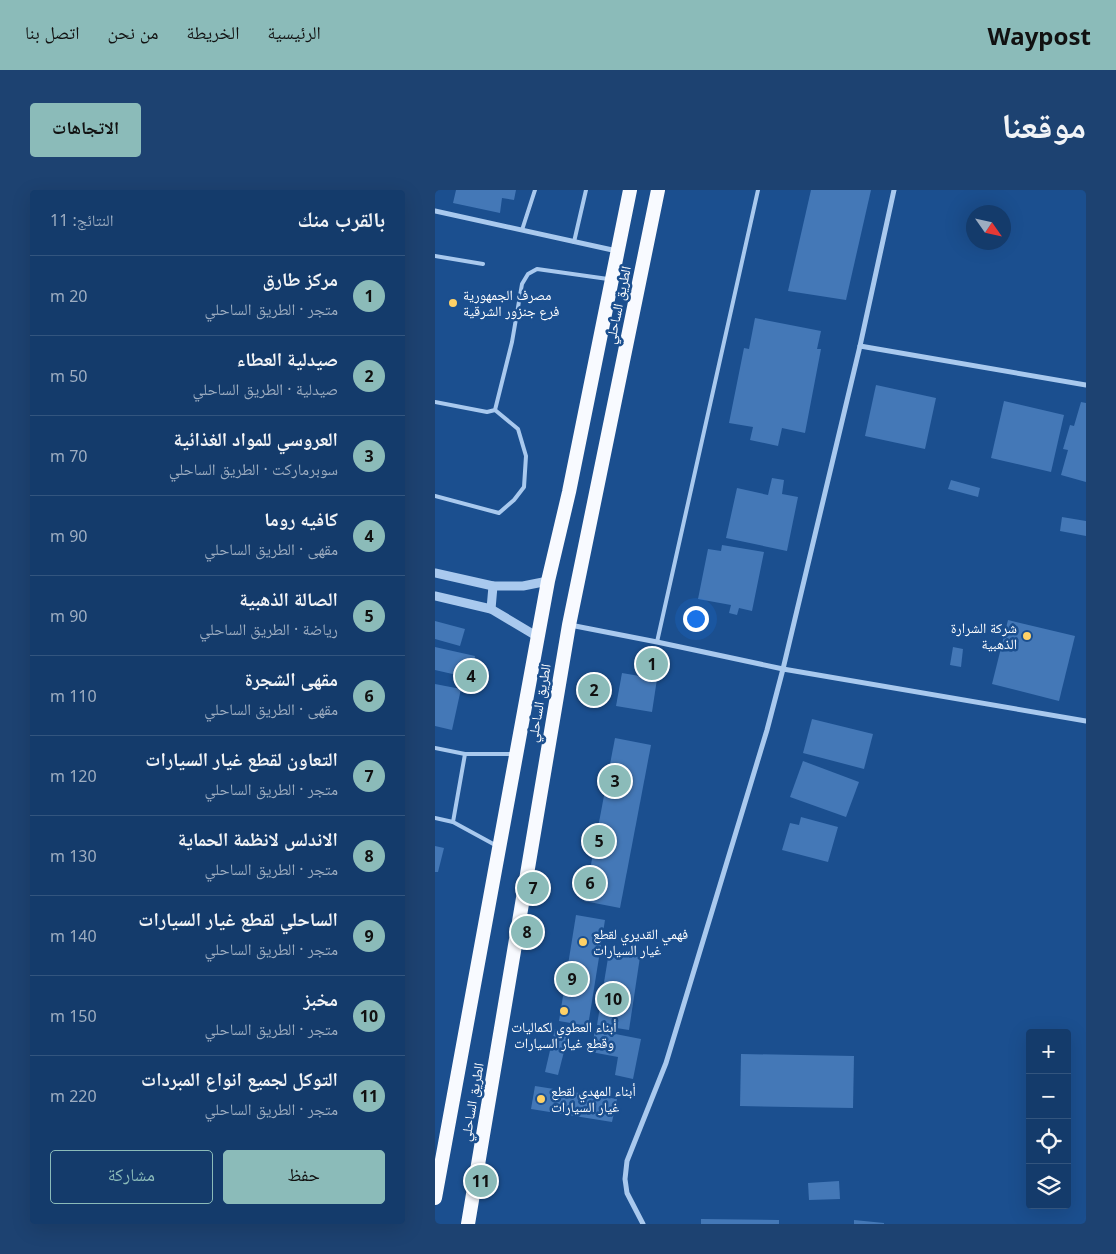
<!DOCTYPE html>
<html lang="ar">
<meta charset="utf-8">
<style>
:root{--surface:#143b6b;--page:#1d4271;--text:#f1f3f6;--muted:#9dadc1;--line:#33557e;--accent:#8bbbb9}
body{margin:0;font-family:"Noto Sans","Noto Naskh Arabic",sans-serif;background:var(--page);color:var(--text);direction:rtl}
.controls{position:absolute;right:15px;bottom:15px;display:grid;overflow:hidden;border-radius:5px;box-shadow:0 5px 20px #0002}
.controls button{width:45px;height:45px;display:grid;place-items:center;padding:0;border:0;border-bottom:1px solid var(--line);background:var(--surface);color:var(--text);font:25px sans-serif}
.compass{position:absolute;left:531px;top:15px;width:45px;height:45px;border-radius:50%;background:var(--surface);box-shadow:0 5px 20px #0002;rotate:124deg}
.you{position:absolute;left:260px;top:428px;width:18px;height:18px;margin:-12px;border:4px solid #fff;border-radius:50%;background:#1a73e8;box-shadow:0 0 0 8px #1a73e833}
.badge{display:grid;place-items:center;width:32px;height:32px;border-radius:50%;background:var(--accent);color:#111;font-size:16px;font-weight:700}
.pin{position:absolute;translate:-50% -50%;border:2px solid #fff;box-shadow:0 1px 5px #0006}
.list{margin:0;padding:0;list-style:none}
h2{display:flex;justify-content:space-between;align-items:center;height:65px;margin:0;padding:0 20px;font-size:21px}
h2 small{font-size:16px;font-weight:400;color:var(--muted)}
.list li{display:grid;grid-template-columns:32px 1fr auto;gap:15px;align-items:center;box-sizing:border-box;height:80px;padding:0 20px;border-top:1px solid var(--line)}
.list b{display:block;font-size:19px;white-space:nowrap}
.list p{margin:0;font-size:16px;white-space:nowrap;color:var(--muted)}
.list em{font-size:16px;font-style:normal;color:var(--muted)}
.actions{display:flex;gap:10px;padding:15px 20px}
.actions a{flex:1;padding:11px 0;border:1px solid var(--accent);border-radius:5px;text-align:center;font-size:18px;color:var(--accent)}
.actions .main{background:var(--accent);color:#111}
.icon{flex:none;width:28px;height:28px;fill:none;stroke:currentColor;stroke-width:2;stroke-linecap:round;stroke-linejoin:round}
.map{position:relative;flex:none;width:651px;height:1034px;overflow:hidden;direction:ltr;border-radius:5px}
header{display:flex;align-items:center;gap:30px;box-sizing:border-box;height:70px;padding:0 25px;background:var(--accent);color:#111}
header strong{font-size:24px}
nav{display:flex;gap:28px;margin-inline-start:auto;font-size:18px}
.intro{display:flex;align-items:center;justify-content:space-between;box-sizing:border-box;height:120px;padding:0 30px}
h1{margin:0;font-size:35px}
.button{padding:12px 22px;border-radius:5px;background:var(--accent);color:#111;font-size:18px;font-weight:700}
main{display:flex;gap:30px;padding:0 30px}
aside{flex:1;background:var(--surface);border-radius:5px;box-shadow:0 5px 20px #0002}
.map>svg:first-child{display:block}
</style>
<header>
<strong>Waypost</strong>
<nav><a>الرئيسية</a><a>الخريطة</a><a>من نحن</a><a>اتصل بنا</a></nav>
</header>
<div class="intro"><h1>موقعنا</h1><a class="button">الاتجاهات</a></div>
<main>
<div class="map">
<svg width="651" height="1034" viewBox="0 0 651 1034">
<rect width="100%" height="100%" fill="#1b4f8f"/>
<!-- building -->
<g fill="#4478b7">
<path d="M21 0H81L79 10 67 8 65 23 18 13Z"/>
<path d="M376 0H436L411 110 353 101Z"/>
<path d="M320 128 386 141 382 159H386L370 243 347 238 343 256 315 250 318 237 294 233 309 158 314 159Z"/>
<path d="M441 195 501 208 490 259 430 246Z"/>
<path d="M569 211 629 225 616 282 556 268Z"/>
<path d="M646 212 651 213V292L626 285 633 260 628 259 635 235 639 236Z"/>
<path d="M337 288 349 290 347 304 363 307 352 361 291 348 302 298 333 305Z"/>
<path d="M516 290 545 298 543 307 513 299Z"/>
<path d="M627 327 651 331V346L625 341Z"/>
<path d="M287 355 329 362 317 421 304 418 302 425 294 423 296 415 263 409 273 359 286 361Z"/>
<path d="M573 430 640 446 624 511 557 494Z"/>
<path d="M0 431 30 439 25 456 0 449Z"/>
<path d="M0 457 40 466 35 488 0 480Z"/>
<path d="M518 457 528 459 526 477 515 475Z"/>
<path d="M187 483 222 489 217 522 181 516Z"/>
<path d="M0 494 26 499 17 540 0 536Z"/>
<path d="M377 529 438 544 429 579 368 563Z"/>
<path d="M180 548 216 555 185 718 149 711Z"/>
<path d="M368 571 424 592 411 627 355 607Z"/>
<path d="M366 627 403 637 393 672 347 660 355 633 364 635Z"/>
<path d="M0 656 9 658 3 682H0Z"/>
<path d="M141 725 170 730 153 836 124 831Z"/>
<path d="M174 762 205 767 194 840 162 835Z"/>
<path d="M120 839 134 842 123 885 110 882Z"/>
<path d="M160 840 206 849 198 889 180 885 183 867 156 862Z"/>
<path d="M306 864 419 866 418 918 305 916Z"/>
<path d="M100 896 182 909 177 932 96 919Z"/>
<path d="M404 991 405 1009 374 1010 373 993Z"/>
<path d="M266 1029 344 1030V1034H266Z"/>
<path d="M419 1030 449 1033V1034H419Z"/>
</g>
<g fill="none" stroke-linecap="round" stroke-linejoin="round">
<!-- service -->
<g stroke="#a9c9ee" stroke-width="4">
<path d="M87 40 100 0"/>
<path d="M139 52 151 0"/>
<path d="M0 66 48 74"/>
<path d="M0 212 52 222 60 220 77 152 87 94 93 84 102 79 173 89"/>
<path d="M0 306 64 323 79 310 89 297 91 266 83 239 60 220"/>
<path d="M222 452 323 0"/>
<path d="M0 558 30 564H80"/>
<path d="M30 564 18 632 62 656"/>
<path d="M0 628 18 632"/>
</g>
<!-- minor -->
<g stroke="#a9c9ee" stroke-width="5">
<path d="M0 21 182 61"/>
<path d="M425 156 651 195"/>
<path d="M135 435 222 452 348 479 651 531"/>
<path d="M208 1034 192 1003 190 989 192 971 231 873 332 540 348 479 425 156 459 0"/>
</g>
<!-- tertiary -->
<g stroke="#a9c9ee" stroke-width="9">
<path d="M0 383 58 396H88L113 391"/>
<path d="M0 406 56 419 103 447"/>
<path d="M56 419 58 396"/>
</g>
<!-- trunk -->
<g stroke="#f8faff" stroke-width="14">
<path d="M0 1008 113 391 134 302 195 0"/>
<path d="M33 1034 134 435 223 0"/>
</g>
</g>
<!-- markers -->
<g fill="#ffd166" stroke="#1b4f8f" stroke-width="2">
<circle cx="18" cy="113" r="5"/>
<circle cx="592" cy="446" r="5"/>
<circle cx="148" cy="752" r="5"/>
<circle cx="129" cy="821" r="5"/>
<circle cx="106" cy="909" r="5"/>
</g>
<g text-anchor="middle" stroke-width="5" stroke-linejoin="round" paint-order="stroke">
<!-- poi labels -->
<g font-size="14" fill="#fff" stroke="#1b4f8f" text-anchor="start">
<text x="28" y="110">مصرف الجمهورية<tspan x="28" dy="16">فرع جنزور الشرقية</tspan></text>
<text x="582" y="443" text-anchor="end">شركة الشرارة<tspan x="582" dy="16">الذهبية</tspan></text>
<text x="158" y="749">فهمي القديري لقطع<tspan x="158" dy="16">غيار السيارات</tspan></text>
<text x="129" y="842" text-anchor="middle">أبناء العطوي لكماليات<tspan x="129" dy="16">وقطع غيار السيارات</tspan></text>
<text x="116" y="906">أبناء المهدي لقطع<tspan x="116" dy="16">غيار السيارات</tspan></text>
</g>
<!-- street labels -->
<g font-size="14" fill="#fff" stroke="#1b4f8f">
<text transform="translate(183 115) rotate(-78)" y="5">الطريق الساحلي</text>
<text transform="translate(104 513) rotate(-80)" y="5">الطريق الساحلي</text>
<text transform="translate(37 912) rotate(-80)" y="5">الطريق الساحلي</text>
</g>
</g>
</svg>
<div class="controls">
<button>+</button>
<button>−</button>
<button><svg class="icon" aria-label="locate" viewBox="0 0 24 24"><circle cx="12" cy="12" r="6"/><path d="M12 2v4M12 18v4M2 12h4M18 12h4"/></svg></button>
<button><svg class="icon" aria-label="layers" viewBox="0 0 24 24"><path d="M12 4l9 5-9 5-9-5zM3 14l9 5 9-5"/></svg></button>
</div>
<svg class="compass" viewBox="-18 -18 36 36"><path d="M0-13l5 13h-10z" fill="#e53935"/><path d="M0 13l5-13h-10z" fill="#9dadc1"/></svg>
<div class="you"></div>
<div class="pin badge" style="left:217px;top:474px">1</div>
<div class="pin badge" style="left:159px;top:500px">2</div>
<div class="pin badge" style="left:180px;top:591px">3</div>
<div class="pin badge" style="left:36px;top:486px">4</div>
<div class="pin badge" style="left:164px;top:651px">5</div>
<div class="pin badge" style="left:155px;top:693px">6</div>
<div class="pin badge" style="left:98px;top:698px">7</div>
<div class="pin badge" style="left:92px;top:742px">8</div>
<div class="pin badge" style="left:137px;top:789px">9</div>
<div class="pin badge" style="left:178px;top:809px">10</div>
<div class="pin badge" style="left:46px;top:991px">11</div>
</div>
<aside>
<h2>بالقرب منك<small>النتائج: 11</small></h2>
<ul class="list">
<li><span class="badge">1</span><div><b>مركز طارق</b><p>متجر · الطريق الساحلي</p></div><em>20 m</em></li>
<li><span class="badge">2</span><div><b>صيدلية العطاء</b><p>صيدلية · الطريق الساحلي</p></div><em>50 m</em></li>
<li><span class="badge">3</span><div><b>العروسي للمواد الغذائية</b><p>سوبرماركت · الطريق الساحلي</p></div><em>70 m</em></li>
<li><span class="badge">4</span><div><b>كافيه روما</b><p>مقهى · الطريق الساحلي</p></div><em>90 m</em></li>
<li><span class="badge">5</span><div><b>الصالة الذهبية</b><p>رياضة · الطريق الساحلي</p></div><em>90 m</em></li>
<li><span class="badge">6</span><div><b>مقهى الشجرة</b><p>مقهى · الطريق الساحلي</p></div><em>110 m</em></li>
<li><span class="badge">7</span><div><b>التعاون لقطع غيار السيارات</b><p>متجر · الطريق الساحلي</p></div><em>120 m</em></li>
<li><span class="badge">8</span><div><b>الاندلس لانظمة الحماية</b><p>متجر · الطريق الساحلي</p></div><em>130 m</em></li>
<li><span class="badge">9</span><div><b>الساحلي لقطع غيار السيارات</b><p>متجر · الطريق الساحلي</p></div><em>140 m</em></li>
<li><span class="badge">10</span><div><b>مخبز</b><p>متجر · الطريق الساحلي</p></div><em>150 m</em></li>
<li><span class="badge">11</span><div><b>التوكل لجميع انواع المبردات</b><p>متجر · الطريق الساحلي</p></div><em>220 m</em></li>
</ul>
<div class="actions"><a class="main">حفظ</a><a>مشاركة</a></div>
</aside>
</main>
